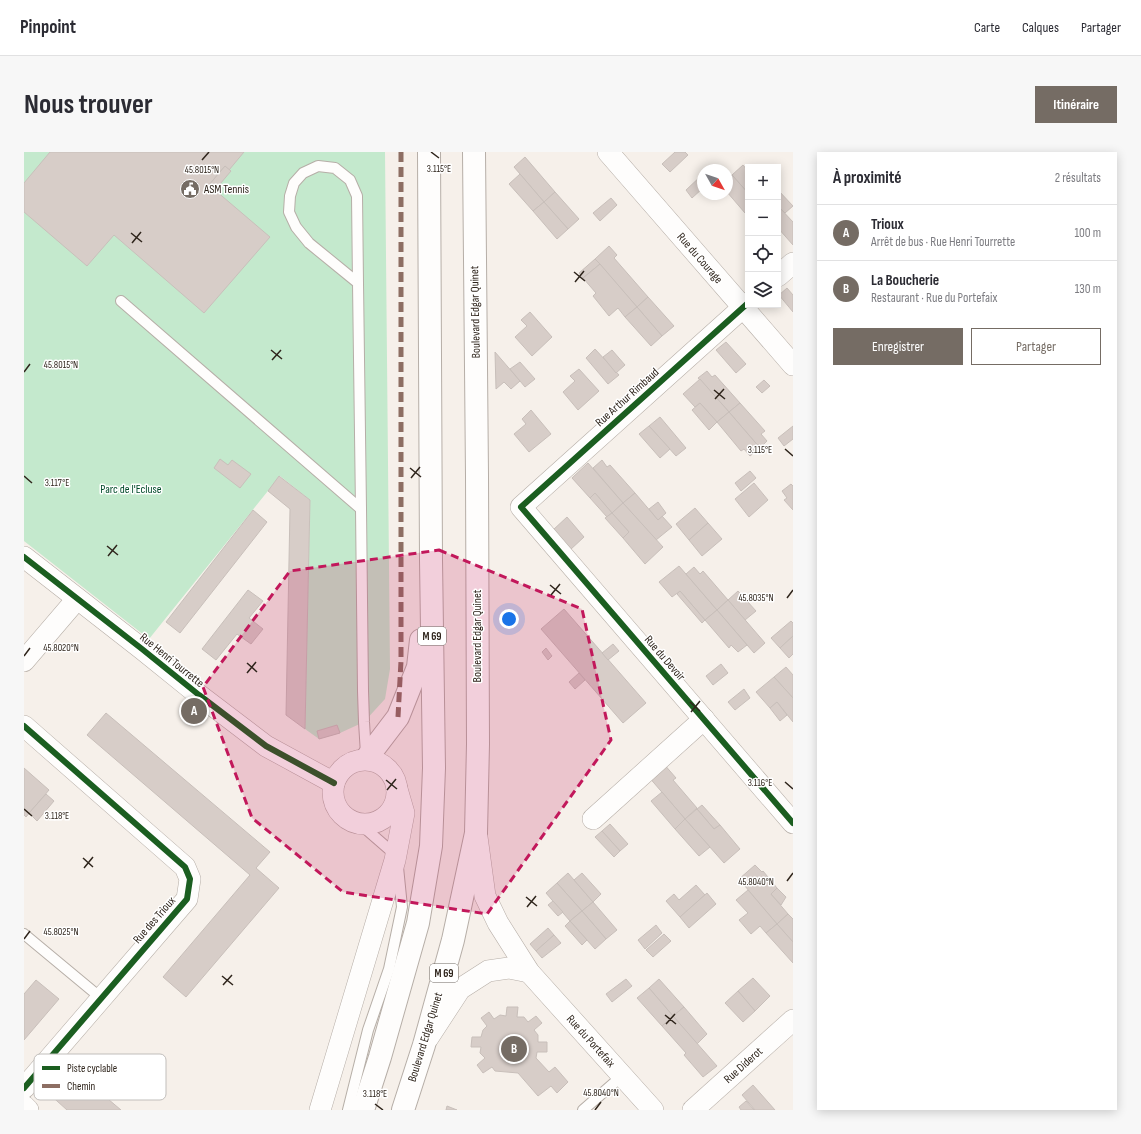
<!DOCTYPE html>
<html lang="fr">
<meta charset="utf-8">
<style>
:root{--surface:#fff;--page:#f7f7f7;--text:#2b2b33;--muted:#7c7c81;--line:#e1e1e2;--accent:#756c64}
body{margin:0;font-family:"Sofia Sans Condensed",sans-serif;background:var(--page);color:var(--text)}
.controls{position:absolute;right:12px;top:12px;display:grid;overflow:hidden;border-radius:0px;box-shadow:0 2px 10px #0003}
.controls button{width:36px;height:36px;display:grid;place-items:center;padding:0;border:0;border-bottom:1px solid var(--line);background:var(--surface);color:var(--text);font:20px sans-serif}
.compass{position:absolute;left:673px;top:12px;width:36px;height:36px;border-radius:50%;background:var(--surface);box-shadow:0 2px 10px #0003;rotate:130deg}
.you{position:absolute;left:485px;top:467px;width:14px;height:14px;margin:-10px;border:3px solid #fff;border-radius:50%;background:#1a73e8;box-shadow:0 0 0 6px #1a73e833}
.badge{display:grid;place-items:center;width:26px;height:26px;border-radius:50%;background:var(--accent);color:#fff;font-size:13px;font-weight:700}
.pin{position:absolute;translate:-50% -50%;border:2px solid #fff;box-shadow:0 1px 4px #0006}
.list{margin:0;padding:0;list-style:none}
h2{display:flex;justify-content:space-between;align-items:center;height:52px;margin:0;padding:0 16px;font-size:17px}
h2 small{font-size:13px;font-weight:400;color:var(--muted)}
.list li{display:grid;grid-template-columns:26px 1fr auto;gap:12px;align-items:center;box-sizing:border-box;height:56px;padding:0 16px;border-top:1px solid var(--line)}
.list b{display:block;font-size:15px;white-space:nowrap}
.list p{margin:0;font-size:13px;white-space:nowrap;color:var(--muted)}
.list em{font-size:13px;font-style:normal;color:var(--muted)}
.actions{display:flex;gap:8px;padding:12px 16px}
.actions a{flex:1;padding:9px 0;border:1px solid var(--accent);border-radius:0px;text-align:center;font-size:14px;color:var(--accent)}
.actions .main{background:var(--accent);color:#fff}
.icon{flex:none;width:22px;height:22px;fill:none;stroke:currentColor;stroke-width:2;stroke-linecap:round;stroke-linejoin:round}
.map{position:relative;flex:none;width:769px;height:958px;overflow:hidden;border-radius:0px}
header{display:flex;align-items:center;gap:24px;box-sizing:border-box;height:56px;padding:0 20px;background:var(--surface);border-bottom:1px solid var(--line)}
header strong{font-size:19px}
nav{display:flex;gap:22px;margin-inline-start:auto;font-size:14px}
.intro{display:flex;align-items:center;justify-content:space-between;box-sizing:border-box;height:96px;padding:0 24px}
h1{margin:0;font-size:28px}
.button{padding:10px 18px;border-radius:0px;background:var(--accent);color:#fff;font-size:14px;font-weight:700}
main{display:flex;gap:24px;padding:0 24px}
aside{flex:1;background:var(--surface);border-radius:0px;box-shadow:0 2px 10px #0003}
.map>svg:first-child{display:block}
</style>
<header>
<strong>Pinpoint</strong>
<nav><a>Carte</a><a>Calques</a><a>Partager</a></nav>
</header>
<div class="intro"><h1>Nous trouver</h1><a class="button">Itinéraire</a></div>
<main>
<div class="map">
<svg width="769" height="958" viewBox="0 0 769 958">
<rect width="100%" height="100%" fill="#f6f0ea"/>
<!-- green -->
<path fill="#c4e9cd" d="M0 0H361L366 517 361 547 340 570 316 581 295 587 281 577 286 348 256 324 125 487 0 389Z"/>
<!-- building -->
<g fill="#d7cdc8" stroke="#c8bfba">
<path d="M26 0H220L205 18 201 14 185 33 246 85 180 161 90 83 63 114 0 60V31Z"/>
<path d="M651 0H661L664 3 646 20 638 12Z"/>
<path d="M501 5 531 40 520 50 490 15Z"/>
<path d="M719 13 724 19V41L708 23Z"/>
<path d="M201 14 207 19 191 38 185 33Z"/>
<path d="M496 22 520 50 509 59 485 32Z"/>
<path d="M678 23 679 25V36L668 46 662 38Z"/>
<path d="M708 23 724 41V59L721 61 703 40V27Z"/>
<path d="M754 38 769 54 761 61 754 54Z"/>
<path d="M531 40 555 67 544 77 520 50Z"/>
<path d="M587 46 593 53 576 69 569 61Z"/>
<path d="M520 50 544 77 533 87 509 59Z"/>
<path d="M754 54 769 70V93L754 76Z"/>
<path d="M585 94 593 103 590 106 624 145 613 155 571 107Z"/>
<path d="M571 107 576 112 559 126 555 121Z"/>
<path d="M576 112 613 155 601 165 594 156 585 164 569 144 572 141 559 126Z"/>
<path d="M763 136 769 143V160L755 143Z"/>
<path d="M624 145 650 174 638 184 613 155Z"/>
<path d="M613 155 638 184 627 194 601 165Z"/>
<path d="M506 160 528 185 508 204 491 185 503 174 497 168Z"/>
<path d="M702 190 722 212 712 221 692 198Z"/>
<path d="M571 197 595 223 584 232 562 206Z"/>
<path d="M588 198 601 213 592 221 579 205Z"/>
<path d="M471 200 496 229 487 237 480 230 472 237Z"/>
<path d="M496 210 511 227 501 235 486 217Z"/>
<path d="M555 217 575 239 554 258 539 240 551 229 546 224Z"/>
<path d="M683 219 688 225 691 223 716 251 705 260 674 226Z"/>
<path d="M676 227 705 260 693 270 676 251 671 255 659 242Z"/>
<path d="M740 228 746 234 738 241 732 235Z"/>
<path d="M676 251 693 270 685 278 668 258Z"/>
<path d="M716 251 741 279 737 282 743 289 736 296 705 260Z"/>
<path d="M507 258 527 282 505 300 490 282 502 272 498 267Z"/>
<path d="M705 260 736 296 726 304 720 297 717 299 693 270Z"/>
<path d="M636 265 662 296 652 304 625 274Z"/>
<path d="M625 274 646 297 636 306 615 282Z"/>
<path d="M769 274V287L760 294 754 286Z"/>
<path d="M196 307 204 313 208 308 227 322 216 336 190 316Z"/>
<path d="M578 308 583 315 586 313 611 341 599 351 569 316Z"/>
<path d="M564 311 599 351 588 361 571 341 566 346 548 326Z"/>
<path d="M726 319 732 326 717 339 711 331Z"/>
<path d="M255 324 286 348 281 577 262 563 266 357 244 339Z"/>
<path d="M730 331 744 348 725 365 711 347Z"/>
<path d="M767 332 769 334V358L760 348 763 346 758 339Z"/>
<path d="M571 341 588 361 583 365 566 346Z"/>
<path d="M611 341 634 368 638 364 648 375 632 388 599 351Z"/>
<path d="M634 350 642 361 634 368 625 357Z"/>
<path d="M599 351 639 395 621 412 599 386 605 380 588 361Z"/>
<path d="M671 356 684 371 665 388 652 372Z"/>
<path d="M229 358 243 370 156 481 142 470Z"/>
<path d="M588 361 605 380 599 386 581 366Z"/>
<path d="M543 365 560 385 546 398 529 378Z"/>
<path d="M684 371 698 387 678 404 665 388Z"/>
<path d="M655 414 693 458 681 468 656 439 648 445 635 430Z"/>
<path d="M670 415 676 422 679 419 704 448 693 458 662 422Z"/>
<path d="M224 438 239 449 225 466 239 477 227 492 213 482 192 508 178 497Z"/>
<path d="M656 439 681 468 678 471 653 442Z"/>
<path d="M714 439 732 459 721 468 704 448Z"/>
<path d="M704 448 741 491 730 501 693 458Z"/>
<path d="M540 457 622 551 599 571 517 477Z"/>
<path d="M693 458 723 493 714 500 707 493 705 496 681 468Z"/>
<path d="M767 469 769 471V484L756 496 747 486Z"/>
<path d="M769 484V502L765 506 756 496Z"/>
<path d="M589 492 595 499 584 508 578 501Z"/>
<path d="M522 496 528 504 524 508 518 500Z"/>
<path d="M697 512 704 521 689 533 682 524Z"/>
<path d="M762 515 769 523V546L750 525Z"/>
<path d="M555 521 561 528 551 537 545 530Z"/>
<path d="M750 525 769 546V570L753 550 746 556 732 540Z"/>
<path d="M720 537 726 546 711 558 704 550Z"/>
<path d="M753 550 763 563 756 569 746 556Z"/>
<path d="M82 561 246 700 232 716 255 736 162 845 139 825 226 723 63 583Z"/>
<path d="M313 573 316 581 295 587 293 579Z"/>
<path d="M639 611 652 626 649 628 673 656 661 667 624 624Z"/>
<path d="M0 616 25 638 2 665 0 663Z"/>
<path d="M638 640 661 667 651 677 627 649Z"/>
<path d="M22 642 30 649 13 669 5 661Z"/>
<path d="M678 653 696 673 690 677 673 657Z"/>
<path d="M673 657 690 677 696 673 716 697 700 711 661 667Z"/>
<path d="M661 667 686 695 675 704 651 677Z"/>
<path d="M586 672 604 692 596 699 578 679Z"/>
<path d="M578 679 596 699 590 705 571 685Z"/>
<path d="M731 713 738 720 739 719 753 736 747 742 764 762 753 772 715 727Z"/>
<path d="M544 721 569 750 558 759 533 731Z"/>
<path d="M558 721 577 742 569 750 550 728Z"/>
<path d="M533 731 558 759 546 769 522 741Z"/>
<path d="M672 733 681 743 656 765 642 749 650 742 655 748Z"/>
<path d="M753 736 762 745 757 753 747 742Z"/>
<path d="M724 738 753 772 742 781 736 774 727 782 715 768 724 761 712 748Z"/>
<path d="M683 741 692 752 665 776 656 765Z"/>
<path d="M529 749 539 760 534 764 524 753Z"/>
<path d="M569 750 593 778 582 787 558 759Z"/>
<path d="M558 759 582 787 571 797 546 769Z"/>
<path d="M764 762 769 767V790L753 772Z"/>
<path d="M546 769 563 788 558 793 541 774Z"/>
<path d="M753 772 769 790V811L742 781Z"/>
<path d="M632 773 638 781 621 797 614 788Z"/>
<path d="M524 776 530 783 512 799 506 792Z"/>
<path d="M640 782 647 789 629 805 622 798Z"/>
<path d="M530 783 537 791 518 806 512 799Z"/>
<path d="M729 826 746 844 731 859 714 839Z"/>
<path d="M602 827 608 834 588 850 582 842Z"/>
<path d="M635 827 660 855 649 864 625 836Z"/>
<path d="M12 828 35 847 0 888V842Z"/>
<path d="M625 836 649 864 638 874 613 846Z"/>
<path d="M714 839 731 859 719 870 701 851Z"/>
<path d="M483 855H494L493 865H500L504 870 512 864 518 871 510 878 514 883V890H523V900H513L512 906 525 920 531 915 544 930 533 941 527 934 514 944 494 921 471 919 468 915 459 921 453 913 461 906 456 901 457 895H447L448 885H457L459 878 463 874 457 866 465 860 470 867 476 863 482 864Z"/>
<path d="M660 855 683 882 673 892 649 864Z"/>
<path d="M649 864 693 914 679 925 660 903 662 901 638 874Z"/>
<path d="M45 914 97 958H43L23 940Z"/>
<path d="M729 933 751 958H731L718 943Z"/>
<path d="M722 949 730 958H717L715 955Z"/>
<path d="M423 954 433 958H422Z"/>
</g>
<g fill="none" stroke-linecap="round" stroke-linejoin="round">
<defs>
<g id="service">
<path d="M334 131 285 91 272 75 265 60 266 44 270 31 279 21 294 14 311 16 326 28 333 44 334 131 337 357 339 539 340 570 342 602"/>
<path d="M97 149 337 357"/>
<path d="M0 782 77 846"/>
<path d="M324 958 344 878 365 817 378 755 374 715 371 708 367 699 336 672"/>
<path d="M559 958 598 924"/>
</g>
<g id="minor">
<path d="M584 0 769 213"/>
<path d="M754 124 769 111"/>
<path d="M724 151 497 355 769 671"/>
<path d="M0 405 118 497 175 543 242 594 310 631"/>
<path d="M0 509 53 447"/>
<path d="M0 574 161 715 166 727 163 747 0 936"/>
<circle cx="341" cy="640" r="32"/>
<path d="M569 667 680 567"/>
<path d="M453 685 461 744 474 771 505 820 629 958"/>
<path d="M404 886 436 837 464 819 485 816 505 820"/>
<path d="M0 954 4 958"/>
<path d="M296 958 371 708 380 661 373 637"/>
<path d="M669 958 769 868"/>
</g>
<g id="primary">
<path d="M342 607 374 565 394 515 397 488"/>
<path d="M339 958 356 905 394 771 407 694 410 616 407 408 405 0"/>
<path d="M379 958 400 893 429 788 452 681 454 592 453 323 450 0"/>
</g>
</defs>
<!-- service casing -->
<use href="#service" stroke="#b6aea7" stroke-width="12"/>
<!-- minor casing -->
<use href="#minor" stroke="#b6aea7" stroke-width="22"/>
<!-- primary casing -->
<use href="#primary" stroke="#b6aea7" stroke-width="24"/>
<!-- service -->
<use href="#service" stroke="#fefdfc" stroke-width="10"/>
<!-- minor -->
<use href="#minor" stroke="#fefdfc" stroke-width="21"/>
<!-- primary -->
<use href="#primary" stroke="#fefdfc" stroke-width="22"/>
<!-- quiet -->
<path stroke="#8d6e63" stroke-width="5" stroke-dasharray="10 5" stroke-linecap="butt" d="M374 565 377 509V0"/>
<defs>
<g id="cycleway">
<path d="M724 151 497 355 769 671"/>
<path d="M0 405 118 497 175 543 242 594 310 631"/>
<path d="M0 574 161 715 166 727 163 747 0 936"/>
</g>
</defs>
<!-- cycleway casing -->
<use href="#cycleway" stroke="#fff" stroke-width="8"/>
<!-- cycleway -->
<use href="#cycleway" stroke="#1b5e20" stroke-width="6"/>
</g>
<!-- marked area -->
<path fill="#c2185b" fill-opacity="0.2" stroke="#c2185b" stroke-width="3" stroke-dasharray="8 5" stroke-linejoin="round" d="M415 398 558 457 587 588 463 762 319 740 228 666 179 535 266 419Z"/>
<!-- ticks -->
<path fill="none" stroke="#2f251c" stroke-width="1.5" d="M407 0 415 6M178 8 185 0M107 81 118 90M108 91 117 80M550 120 561 129M551 130 560 119M247 198 258 207M248 208 257 198M0 220 6 212M690 238 701 247M691 247 700 237M761 297 769 304M386 316 397 325M0 324 8 331M387 326 396 315M83 394 94 403M84 404 93 393M526 433 537 442M527 443 536 432M763 446 769 438M0 504 6 496M223 511 233 520M223 521 232 510M666 550 676 559M667 560 676 549M362 628 373 637M761 630 769 637M363 638 372 627M0 657 8 664M59 706 69 715M60 716 69 705M763 729 769 721M502 745 513 754M503 755 512 744M0 787 6 779M198 824 209 833M199 833 208 823M641 863 652 872M642 872 651 862M351 952 359 958M571 958 577 950"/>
<!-- icons -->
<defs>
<symbol id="civic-disc" viewBox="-11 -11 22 22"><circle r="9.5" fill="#756c64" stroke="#fff"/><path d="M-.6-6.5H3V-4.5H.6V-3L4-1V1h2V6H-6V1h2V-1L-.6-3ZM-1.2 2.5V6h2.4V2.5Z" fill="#fff"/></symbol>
</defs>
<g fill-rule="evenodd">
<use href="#civic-disc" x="155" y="26" width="22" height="22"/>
</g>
<g text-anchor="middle" stroke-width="3" stroke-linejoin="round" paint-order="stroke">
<!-- shield labels -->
<g fill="#fff" stroke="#6d6660" stroke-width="1">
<rect x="394" y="475" width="28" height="18" rx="3"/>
<rect x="406" y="812" width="28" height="18" rx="3"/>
</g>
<g font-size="11" font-weight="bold" fill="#2f251c">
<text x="408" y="488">M 69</text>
<text x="420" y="825">M 69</text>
</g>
<!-- poi labels -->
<g font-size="12" fill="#2f251c" stroke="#fff" text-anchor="start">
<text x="180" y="41">ASM Tennis</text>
</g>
<!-- street labels -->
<g font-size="12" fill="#2f251c" stroke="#fff">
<text transform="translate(676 106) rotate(49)" y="4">Rue du Courage</text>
<text transform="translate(451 160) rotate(-91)" y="4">Boulevard Edgar Quinet</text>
<text transform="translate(603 245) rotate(-42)" y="4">Rue Arthur Rimbaud</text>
<text transform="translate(453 484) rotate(-90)" y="4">Boulevard Edgar Quinet</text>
<text transform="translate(641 506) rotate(49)" y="4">Rue du Devoir</text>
<text transform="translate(148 508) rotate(39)" y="4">Rue Henri Tourrette</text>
<text transform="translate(130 768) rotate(-49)" y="4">Rue des Trioux</text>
<text transform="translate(401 885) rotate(-73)" y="4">Boulevard Edgar Quinet</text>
<text transform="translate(567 889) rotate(48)" y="4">Rue du Portefaix</text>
<text transform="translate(719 913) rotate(-42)" y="4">Rue Diderot</text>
</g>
<!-- park labels -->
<g font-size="12" fill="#024b2a" stroke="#fff">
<text x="107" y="341">Parc de l'Ecluse</text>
</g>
</g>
<!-- legend -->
<rect x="10" y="902" width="132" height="46" rx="6" fill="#fff" stroke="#c1bebb" stroke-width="1"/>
<rect x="18" y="914" width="18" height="4" fill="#1b5e20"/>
<rect x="18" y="932" width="18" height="4" fill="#8d6e63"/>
<g font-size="11" fill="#2f251c">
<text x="43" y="920">Piste cyclable</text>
<text x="43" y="938">Chemin</text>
</g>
<g font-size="10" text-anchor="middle" fill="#2f251c" stroke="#fff" stroke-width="3" stroke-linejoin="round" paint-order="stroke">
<text x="415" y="20">3.115°E</text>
<text x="178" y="21">45.8015°N</text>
<text x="37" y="216">45.8015°N</text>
<text x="736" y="301">3.115°E</text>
<text x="33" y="334">3.117°E</text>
<text x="732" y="449">45.8035°N</text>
<text x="37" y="499">45.8020°N</text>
<text x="736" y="634">3.116°E</text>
<text x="33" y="667">3.118°E</text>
<text x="732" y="733">45.8040°N</text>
<text x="37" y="783">45.8025°N</text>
<text x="577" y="944">45.8040°N</text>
<text x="351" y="945">3.118°E</text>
</g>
</svg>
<div class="controls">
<button>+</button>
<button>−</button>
<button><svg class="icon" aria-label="locate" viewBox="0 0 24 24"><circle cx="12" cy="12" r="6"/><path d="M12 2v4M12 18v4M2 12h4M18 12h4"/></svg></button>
<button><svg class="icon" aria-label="layers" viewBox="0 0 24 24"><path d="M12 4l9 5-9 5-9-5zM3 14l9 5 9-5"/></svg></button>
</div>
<svg class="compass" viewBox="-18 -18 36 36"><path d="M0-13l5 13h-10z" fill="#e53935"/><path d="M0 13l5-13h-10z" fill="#7c7c81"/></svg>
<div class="you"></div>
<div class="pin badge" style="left:170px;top:559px">A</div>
<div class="pin badge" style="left:490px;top:897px">B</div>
</div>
<aside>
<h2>À proximité<small>2 résultats</small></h2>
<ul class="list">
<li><span class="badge">A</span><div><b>Trioux</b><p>Arrêt de bus · Rue Henri Tourrette</p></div><em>100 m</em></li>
<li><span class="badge">B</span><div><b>La Boucherie</b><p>Restaurant · Rue du Portefaix</p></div><em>130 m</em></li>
</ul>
<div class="actions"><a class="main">Enregistrer</a><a>Partager</a></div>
</aside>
</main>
